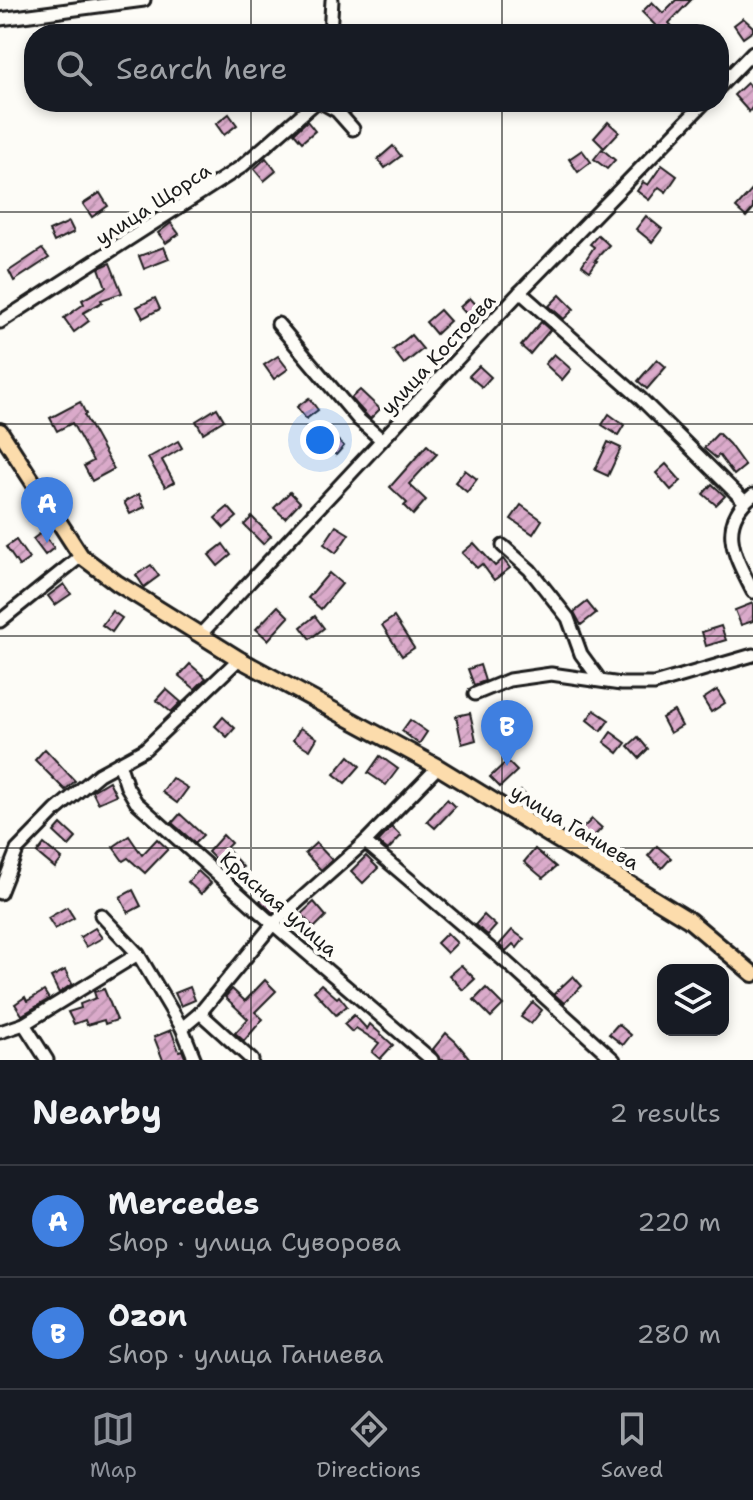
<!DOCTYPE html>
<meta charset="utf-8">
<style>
:root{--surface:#171b24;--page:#20242c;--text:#f1f3f6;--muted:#9ea1a6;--line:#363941;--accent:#8c9099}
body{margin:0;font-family:"Shantell Sans",sans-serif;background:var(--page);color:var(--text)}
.controls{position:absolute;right:24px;bottom:24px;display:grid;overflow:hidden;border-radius:16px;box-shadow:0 4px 12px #0003}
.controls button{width:72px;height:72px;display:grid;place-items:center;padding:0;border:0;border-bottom:2px solid var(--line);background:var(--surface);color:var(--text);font:40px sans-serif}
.you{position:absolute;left:320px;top:440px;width:28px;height:28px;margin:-20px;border:6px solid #fff;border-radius:50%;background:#1a73e8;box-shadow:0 0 0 12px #1a73e833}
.badge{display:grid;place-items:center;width:52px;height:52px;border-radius:50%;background:var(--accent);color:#fff;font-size:26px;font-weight:700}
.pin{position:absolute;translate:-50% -66px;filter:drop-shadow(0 2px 4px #0008)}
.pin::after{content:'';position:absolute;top:42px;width:28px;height:24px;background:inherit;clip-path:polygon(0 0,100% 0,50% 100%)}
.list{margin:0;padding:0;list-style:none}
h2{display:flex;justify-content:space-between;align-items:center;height:104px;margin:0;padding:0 32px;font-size:34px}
h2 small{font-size:26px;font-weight:400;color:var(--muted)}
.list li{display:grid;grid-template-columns:52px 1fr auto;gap:24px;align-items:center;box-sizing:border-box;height:112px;padding:0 32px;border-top:2px solid var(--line)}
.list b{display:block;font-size:30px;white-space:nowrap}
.list p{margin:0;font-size:26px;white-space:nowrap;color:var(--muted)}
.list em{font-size:26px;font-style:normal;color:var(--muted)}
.icon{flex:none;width:44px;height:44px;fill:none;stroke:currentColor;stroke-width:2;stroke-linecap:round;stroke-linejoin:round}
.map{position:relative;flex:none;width:753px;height:1060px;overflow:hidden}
.search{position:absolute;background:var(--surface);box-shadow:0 4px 12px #0003;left:24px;right:24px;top:24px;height:88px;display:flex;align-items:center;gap:20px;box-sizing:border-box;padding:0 28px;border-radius:32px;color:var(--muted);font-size:30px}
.sheet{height:328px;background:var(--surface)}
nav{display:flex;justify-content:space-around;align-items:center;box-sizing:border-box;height:112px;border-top:2px solid var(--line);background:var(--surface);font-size:22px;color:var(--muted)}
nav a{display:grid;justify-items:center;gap:4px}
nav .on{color:var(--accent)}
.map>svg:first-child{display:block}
</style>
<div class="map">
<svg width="753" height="1060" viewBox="0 0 753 1060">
<defs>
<pattern id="building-hatch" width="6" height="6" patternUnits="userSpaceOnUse" patternTransform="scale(2)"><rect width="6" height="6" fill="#daaaca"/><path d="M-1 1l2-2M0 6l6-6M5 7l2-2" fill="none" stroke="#ba92ad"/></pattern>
</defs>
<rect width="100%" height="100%" fill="#fdfcf7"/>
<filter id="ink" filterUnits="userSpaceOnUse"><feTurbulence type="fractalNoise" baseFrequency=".0125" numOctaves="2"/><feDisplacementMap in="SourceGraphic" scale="16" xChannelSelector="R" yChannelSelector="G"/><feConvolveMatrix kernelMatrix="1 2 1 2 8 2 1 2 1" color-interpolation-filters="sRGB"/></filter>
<g filter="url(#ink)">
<!-- building -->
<g fill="url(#building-hatch)" stroke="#1c1c1c" stroke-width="2">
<path d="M676 0H691L669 23 679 34H664L642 12 652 2 663 13Z"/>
<path d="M743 18 753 27V31L743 38 734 25Z"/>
<path d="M747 83 753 90V106L749 112 734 95Z"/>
<path d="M229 114 237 125 224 135 216 124Z"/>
<path d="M307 121 315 131 302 142 294 133Z"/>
<path d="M608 122 619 132 604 148 594 138Z"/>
<path d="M393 146 401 156 385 168 378 159Z"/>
<path d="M602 149 615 160 607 169 594 159Z"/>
<path d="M582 150 591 162 578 172 569 159Z"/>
<path d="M266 158 276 171 264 181 254 169Z"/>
<path d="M662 165 677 176 666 192 659 187 649 200 637 191 643 182 648 185Z"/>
<path d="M753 189V209L746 217 736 208Z"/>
<path d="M100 193 108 206 92 217 83 204Z"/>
<path d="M646 216 662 229 652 242 636 229Z"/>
<path d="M69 222 74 232 54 242 49 231Z"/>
<path d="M171 223 179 234 166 243 158 233Z"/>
<path d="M598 235 609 245 595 260 597 261 590 271 582 265 594 247 590 244Z"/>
<path d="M164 247 169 259 144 269 139 256Z"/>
<path d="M42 249 49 258 14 281 9 271Z"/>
<path d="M110 263 122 293 101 300 102 302 83 313 89 321 74 332 64 318 84 304 82 300 106 287 99 268Z"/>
<path d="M560 295 574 309 564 319 549 306Z"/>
<path d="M155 298 160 309 143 318 137 307Z"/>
<path d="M470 298 480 309 470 318 460 307Z"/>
<path d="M440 310 450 321 436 334 426 322Z"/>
<path d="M541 322 550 330 530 354 521 346Z"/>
<path d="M411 335 423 349 404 364 393 350Z"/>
<path d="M554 354 571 369 562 380 545 364Z"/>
<path d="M278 356 288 369 274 379 264 365Z"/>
<path d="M657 359 666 367 647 389 638 381Z"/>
<path d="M479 366 491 377 482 387 469 376Z"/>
<path d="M360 390 380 409 370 419 351 398Z"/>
<path d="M309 398 318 410 306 419 297 407Z"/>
<path d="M80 402 86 414 84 415 114 469 92 481 84 466 93 461 72 423 57 431 50 418Z"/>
<path d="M217 408 224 420 203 433 196 421Z"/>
<path d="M609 414 624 425 618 435 602 425Z"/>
<path d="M718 433 729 444 745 466 734 475 719 455 716 458 704 448Z"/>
<path d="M331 434 344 446 336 455 323 442Z"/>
<path d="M178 441 182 448 162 460 174 482 165 487 148 458Z"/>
<path d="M608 442 621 448 608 476 595 470Z"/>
<path d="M427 445 437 454 409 484 426 500 413 515 404 506 407 503 390 487Z"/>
<path d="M666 464 681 481 671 490 656 473Z"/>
<path d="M465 470 477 479 467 492 455 482Z"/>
<path d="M712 484 725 496 716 505 703 494Z"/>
<path d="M290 492 300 502 285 518 274 508Z"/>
<path d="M139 494 145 507 130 514 124 502Z"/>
<path d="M521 505 542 520 533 534 511 519Z"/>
<path d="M228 507 237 517 224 528 215 518Z"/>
<path d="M252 517 271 536 263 544 244 525Z"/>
<path d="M336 526 349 534 336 553 324 544Z"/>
<path d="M42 532 54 548 45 555 33 539Z"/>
<path d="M16 540 29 559 19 566 6 547Z"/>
<path d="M474 543 495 566 503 559 510 568 494 580 482 564 477 568 462 553Z"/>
<path d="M223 544 231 555 218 566 209 555Z"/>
<path d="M151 565 159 576 144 587 136 575Z"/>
<path d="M329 573 342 584 321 609 308 598Z"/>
<path d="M64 584 71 594 55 605 48 596Z"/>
<path d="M587 602 596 613 581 625 574 612Z"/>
<path d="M753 603V621L741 625 735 610Z"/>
<path d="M278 606 289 617 268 640 256 629Z"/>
<path d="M112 611 122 618 112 632 102 625Z"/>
<path d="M315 616 324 628 310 639 301 627Z"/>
<path d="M394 617 414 648 402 656 382 625Z"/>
<path d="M721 626 726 640 706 646 702 632Z"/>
<path d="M190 664 206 678 195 689 179 676Z"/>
<path d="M480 665 485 681 474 685 468 669Z"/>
<path d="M166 689 181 702 171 712 156 700Z"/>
<path d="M717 690 725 703 711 712 703 699Z"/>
<path d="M594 710 609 720 601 731 587 720Z"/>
<path d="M674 711 682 726 670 733 662 718Z"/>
<path d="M470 713 476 740 462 744 456 716Z"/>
<path d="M223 717 235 728 227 737 215 726Z"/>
<path d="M410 720 427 732 419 744 402 731Z"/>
<path d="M300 728 317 738 310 750 293 740Z"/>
<path d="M611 732 626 743 618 753 604 742Z"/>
<path d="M638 737 648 749 639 758 628 746Z"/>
<path d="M45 749 75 781 65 790 35 760Z"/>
<path d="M349 756 360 766 345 783 334 774Z"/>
<path d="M380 756 398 769 386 785 368 773Z"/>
<path d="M507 761 517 771 500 787 490 777Z"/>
<path d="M172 778 188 788 177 803 162 792Z"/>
<path d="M109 781 116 795 98 803 92 791Z"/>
<path d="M521 791 535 803 529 811 514 799Z"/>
<path d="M447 799 455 807 435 828 427 821Z"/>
<path d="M180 814 203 835 195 843 172 823Z"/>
<path d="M592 819 602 828 586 845 576 835Z"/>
<path d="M61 824 76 838 69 846 54 832Z"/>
<path d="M392 827 401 836 388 850 378 842Z"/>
<path d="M223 835 231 843 226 848 243 867 232 876 208 852Z"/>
<path d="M129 836 142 855 157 839 168 849 145 873 128 858 123 861 113 847Z"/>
<path d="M316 843 332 860 321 870 305 853Z"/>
<path d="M44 844 62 859 55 868 37 853Z"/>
<path d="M657 846 671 858 662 868 648 856Z"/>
<path d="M535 849 556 867 543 878 524 862Z"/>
<path d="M366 856 378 868 363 883 351 871Z"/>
<path d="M198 871 211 883 201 894 188 882Z"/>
<path d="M133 890 141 906 128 913 120 897Z"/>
<path d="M267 892 282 904 273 913 260 901Z"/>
<path d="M314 902 326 916 314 928 301 914Z"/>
<path d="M67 907 74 918 55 929 48 918Z"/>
<path d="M484 915 496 926 488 935 475 925Z"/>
<path d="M95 928 102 938 86 947 80 937Z"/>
<path d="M512 930 524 939 517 948 513 944 506 951 499 945Z"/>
<path d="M447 933 457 943 447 953 437 943Z"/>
<path d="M461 965 475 979 463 990 449 975Z"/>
<path d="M65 970 72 984 59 993 51 977Z"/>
<path d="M573 976 582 986 564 1003 554 994Z"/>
<path d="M265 980 276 991 255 1012 263 1019 244 1041 235 1033 248 1019 225 997 232 989 245 1001Z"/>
<path d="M321 984 337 998 339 996 347 1006 336 1015 314 991Z"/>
<path d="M190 987 195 1000 181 1006 175 993Z"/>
<path d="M486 988 503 1005 491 1017 474 1000Z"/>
<path d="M104 989 117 1020 105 1024 104 1020 87 1025 85 1020 74 1024 68 1012 81 1008 80 1004 96 998 94 992Z"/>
<path d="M44 991 49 999 22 1015 15 1004 25 997 27 1001Z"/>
<path d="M533 1002 542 1010 531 1024 521 1017Z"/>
<path d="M354 1015 367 1029 370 1024 393 1045 380 1059 372 1052 379 1043 356 1028 352 1032 344 1024Z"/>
<path d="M618 1024 631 1035 623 1045 609 1034Z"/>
<path d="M171 1030 179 1051 182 1050 186 1060H163L154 1037Z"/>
<path d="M446 1033 456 1042 471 1060H440L433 1049Z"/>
</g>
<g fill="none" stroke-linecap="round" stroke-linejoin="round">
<defs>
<g id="minor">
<path d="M0 19 144 0"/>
<path d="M330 34 332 0"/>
<path d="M719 87 753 52"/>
<path d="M321 102 337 111 353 129"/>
<path d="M520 292 640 398 745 502"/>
<path d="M0 322 241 167 316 102"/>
<path d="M278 324 358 419 382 440"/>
<path d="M753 495C715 525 736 558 753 592"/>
<path d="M503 546 530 570 568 618 581 654 600 680"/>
<path d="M0 621 81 556"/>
<path d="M200 635 520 292 705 102"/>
<path d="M475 694 509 680 551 674 621 684H654L753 655"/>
<path d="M119 763 127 787 136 802 273 924 432 1060"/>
<path d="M365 842 507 963 614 1060"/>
<path d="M0 893 17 850 56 810 99 774 145 749 239 659"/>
<path d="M101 915 138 954 182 1028 195 1060"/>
<path d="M200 1013 252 1060"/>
<path d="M24 1024 47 1060"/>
<path d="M182 1028 200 1013 273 924 365 842 438 767"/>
<path d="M0 1032 24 1024 138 954"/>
</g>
<path id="major" d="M0 431 81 556 117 583 239 659 438 767 689 920 753 974"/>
</defs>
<!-- minor casing -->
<use href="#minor" stroke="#1c1c1c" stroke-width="17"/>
<!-- major casing -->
<use href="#major" stroke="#1c1c1c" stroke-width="20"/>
<!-- minor -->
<use href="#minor" stroke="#fdfcf7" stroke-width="11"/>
<!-- major -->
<use href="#major" stroke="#fcdcac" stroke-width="14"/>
</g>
</g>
<!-- grid -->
<path fill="none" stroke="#1c1c1c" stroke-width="2" stroke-opacity="0.55" d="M251 0V34M502 0V34M251 102V1060M502 102V1060M0 212H753M0 424H753M0 636H753M0 848H753"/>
<g text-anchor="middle" stroke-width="8" stroke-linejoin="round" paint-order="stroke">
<!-- street labels -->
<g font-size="20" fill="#1c1c1c" stroke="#fdfcf7">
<text transform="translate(153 204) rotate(-33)" y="7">улица Щорса</text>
<text transform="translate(438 354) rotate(-47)" y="7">улица Костоева</text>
<text transform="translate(575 827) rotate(31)" y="7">улица Ганиева</text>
<text transform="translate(279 904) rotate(41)" y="7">Красная улица</text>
</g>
</g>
</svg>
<div class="controls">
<button><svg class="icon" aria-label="layers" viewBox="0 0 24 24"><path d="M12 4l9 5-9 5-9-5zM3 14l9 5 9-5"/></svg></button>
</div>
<div class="you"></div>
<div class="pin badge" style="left:47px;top:543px;background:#3f7fe0">A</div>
<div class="pin badge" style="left:507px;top:766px;background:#3f7fe0">B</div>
<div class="search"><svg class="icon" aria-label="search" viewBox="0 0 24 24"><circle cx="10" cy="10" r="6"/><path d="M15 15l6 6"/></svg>Search here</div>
</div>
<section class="sheet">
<h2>Nearby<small>2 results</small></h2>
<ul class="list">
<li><span class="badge" style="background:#3f7fe0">A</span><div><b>Mercedes</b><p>Shop · улица Суворова</p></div><em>220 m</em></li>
<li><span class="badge" style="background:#3f7fe0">B</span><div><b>Ozon</b><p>Shop · улица Ганиева</p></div><em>280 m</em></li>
</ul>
</section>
<nav>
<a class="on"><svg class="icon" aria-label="map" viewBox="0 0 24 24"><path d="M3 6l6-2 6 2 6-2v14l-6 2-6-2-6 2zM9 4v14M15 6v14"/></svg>Map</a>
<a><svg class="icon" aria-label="directions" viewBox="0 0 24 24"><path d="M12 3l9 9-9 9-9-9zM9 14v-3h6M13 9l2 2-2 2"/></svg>Directions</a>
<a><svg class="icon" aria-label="saved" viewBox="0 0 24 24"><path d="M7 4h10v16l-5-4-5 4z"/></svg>Saved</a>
</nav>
